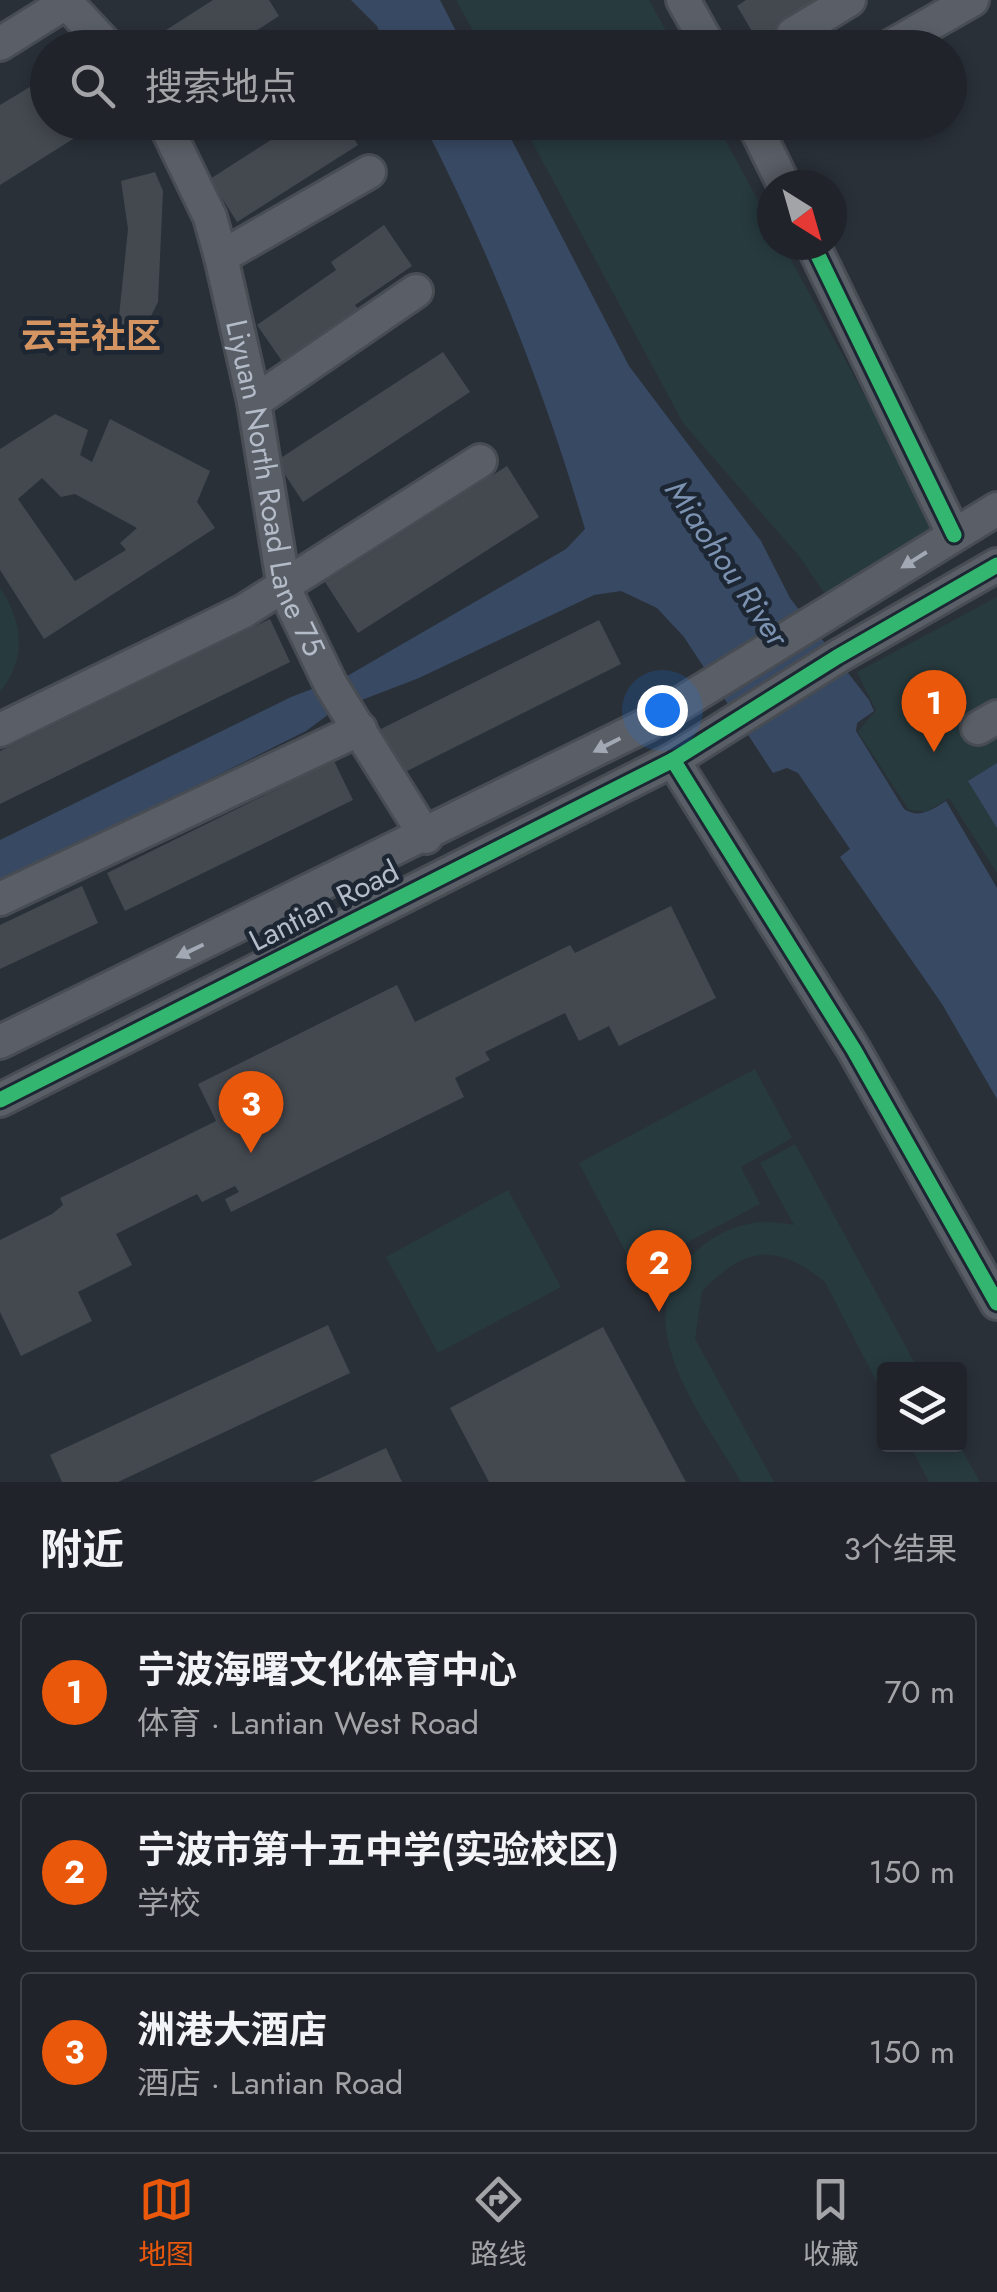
<!DOCTYPE html>
<html lang="zh">
<meta charset="utf-8">
<style>
:root{--surface:#20242a;--page:#2d3036;--text:#f1f3f6;--muted:#a2a4a8;--line:#3d4147;--accent:#ea580c}
body{margin:0;font-family:Jost,"Noto Sans SC",sans-serif;background:var(--page);color:var(--text)}
.controls{position:absolute;right:30px;bottom:30px;display:grid;overflow:hidden;border-radius:10px;box-shadow:0 5px 15px #0003}
.controls button{width:90px;height:90px;display:grid;place-items:center;padding:0;border:0;border-bottom:2px solid var(--line);background:var(--surface);color:var(--text);font:50px sans-serif}
.compass{position:absolute;left:757px;top:170px;width:90px;height:90px;border-radius:50%;background:var(--surface);box-shadow:0 5px 15px #0003;rotate:143deg}
.you{position:absolute;left:662px;top:710px;width:35px;height:35px;margin:-25px;border:8px solid #fff;border-radius:50%;background:#1a73e8;box-shadow:0 0 0 15px #1a73e833}
.badge{display:grid;place-items:center;width:65px;height:65px;border-radius:50%;background:var(--accent);color:#fff;font-size:32px;font-weight:700}
.pin{position:absolute;translate:-50% -82px;filter:drop-shadow(0 2px 5px #0008)}
.pin::after{content:'';position:absolute;top:52px;width:35px;height:30px;background:inherit;clip-path:polygon(0 0,100% 0,50% 100%)}
.list{margin:0;padding:0;list-style:none}
h2{display:flex;justify-content:space-between;align-items:center;height:130px;margin:0;padding:0 40px;font-size:42px}
h2 small{font-size:32px;font-weight:400;color:var(--muted)}
.list li{display:grid;grid-template-columns:65px 1fr auto;gap:30px;align-items:center;box-sizing:border-box;height:160px;margin:0 20px 20px;padding:0 20px;border:2px solid var(--line);border-radius:10px}
.list b{display:block;font-size:38px;white-space:nowrap}
.list p{margin:0;font-size:32px;white-space:nowrap;color:var(--muted)}
.list em{font-size:32px;font-style:normal;color:var(--muted)}
.icon{flex:none;width:55px;height:55px;fill:none;stroke:currentColor;stroke-width:2;stroke-linecap:round;stroke-linejoin:round}
.map{position:relative;flex:none;width:997px;height:1482px;overflow:hidden}
.search{position:absolute;background:var(--surface);box-shadow:0 5px 15px #0003;left:30px;right:30px;top:30px;height:110px;display:flex;align-items:center;gap:25px;box-sizing:border-box;padding:0 35px;border-radius:55px;color:var(--muted);font-size:38px}
.sheet{height:670px;background:var(--surface)}
nav{display:flex;justify-content:space-around;align-items:center;box-sizing:border-box;height:140px;border-top:2px solid var(--line);background:var(--surface);font-size:28px;color:var(--muted)}
nav a{display:grid;justify-items:center;gap:5px}
nav .on{color:var(--accent)}
.map>svg:first-child{display:block}
</style>
<div class="map">
<svg width="997" height="1482" viewBox="0 0 997 1482">
<rect width="100%" height="100%" fill="#2a3038"/>
<!-- green -->
<g fill="#273a3e">
<path d="M456 0H649L675 47H482Z"/>
<path d="M522 123H716L772 226V245H783L944 542 825 594 799 556 683 423Z"/>
<path d="M0 588C23 622 27 658 0 692Z"/>
<path d="M997 597V873L949 798 926 812 909 810 858 732 876 710 857 672Z"/>
<path d="M755 1069 792 1138 741 1167 760 1204 635 1270 579 1163Z"/>
<path d="M795 1144 918 1369 884 1370V1396L825 1282C776 1242 745 1247 702 1291L695 1339 774 1482H741C702 1413 618 1316 700 1248 729 1224 758 1218 794 1225L760 1163Z"/>
<path d="M508 1190 561 1287 438 1353 386 1257Z"/>
<path d="M910 1445H959L980 1482H929Z"/>
</g>
<!-- water -->
<g fill="#384963">
<path d="M351 0H440L464 47H385L377 26Z"/>
<path d="M423 123H503L629 366 761 541 790 598 869 700 874 711 857 723 856 731 904 809C920 819 931 810 946 801L997 888V1099L942 1004 840 857 850 849 798 773 787 768 773 773 684 637 657 608 621 591 594 595 419 678 333 711 306 731 0 884V840L291 697 349 675 566 549 585 529C544 389 490 252 423 123Z"/>
<path d="M997 763V828L968 781Z"/>
</g>
<!-- building -->
<g fill="#444950" fill-rule="evenodd">
<path d="M213 0H269L279 16 230 48H138Z"/>
<path d="M746 0H830L759 43 737 6Z"/>
<path d="M48 76V122H100L0 185V105Z"/>
<path d="M299 122H343L358 145 237 222 210 179Z"/>
<path d="M155 172 163 191 158 302 143 332 118 326 128 229 121 181Z"/>
<path d="M384 225 412 266 355 305 360 312 284 364 257 325 336 270 331 262Z"/>
<path d="M443 352 470 392 303 502 276 461Z"/>
<path d="M55 414 88 430 80 455 92 462 110 419 210 471 197 502 215 528 44 639 0 570V449ZM42 478 61 497 75 494 137 528 120 543 126 550 75 581 18 499Z"/>
<path d="M507 466 539 517 358 633 325 582Z"/>
<path d="M270 619 290 662 0 804V751Z"/>
<path d="M599 620 621 664 403 773 381 729Z"/>
<path d="M334 761 353 800 125 911 107 873Z"/>
<path d="M82 886 98 923 0 969V925Z"/>
<path d="M671 906 716 998 619 1046 609 1026 579 1041 565 1013 485 1052 490 1060 455 1078 464 1097 231 1212 225 1199 239 1192 235 1186 202 1202 197 1194 116 1234 132 1265 78 1292 92 1321 21 1356 0 1312V1240L52 1214 63 1205 60 1198 216 1121 198 1084 397 985 415 1022 570 945 575 953Z"/>
<path d="M328 1325 350 1373 118 1482H62L50 1455Z"/>
<path d="M603 1327 686 1482H489L450 1408Z"/>
<path d="M386 1448 402 1482H312Z"/>
</g>
<g fill="none" stroke-linecap="round" stroke-linejoin="round">
<defs>
<g id="minor">
<path d="M64 0 109 48"/>
<path d="M683 0 710 48"/>
<path d="M793 34 849 0"/>
<path d="M0 44 67 2"/>
<path d="M888 48 972 0"/>
<path id="s1" d="M164 122 210 217 221 257 254 402 284 588 331 685 426 837"/>
<path d="M753 122 784 185"/>
<path d="M813 245 954 535"/>
<path d="M221 257 369 172"/>
<path d="M254 402 416 291"/>
<path d="M978 728 997 717"/>
<path d="M0 730 244 611 480 461"/>
<path d="M673 760 854 1050 997 1303"/>
<path d="M0 899 360 729"/>
<path d="M0 1042 646 725 997 509"/>
<path d="M0 1100 673 760 837 657 997 565"/>
</g>
</defs>
<!-- minor casing -->
<use href="#minor" stroke="#484c53" stroke-width="38"/>
<!-- minor -->
<use href="#minor" stroke="#5a5e66" stroke-width="32"/>
<defs>
<g id="cycleway">
<path d="M813 245 954 535"/>
<path d="M673 760 854 1050 997 1303"/>
<path d="M0 1100 673 760 837 657 997 565"/>
</g>
</defs>
<!-- cycleway casing -->
<use href="#cycleway" stroke="#1d2633" stroke-width="21"/>
<!-- cycleway -->
<use href="#cycleway" stroke="#33b770" stroke-width="15"/>
</g>
<!-- one-way arrows -->
<defs><path id="oneway-solid" d="M-6-.8H1V-3.2L6.5 0L1 3.2V.8H-6Z" transform="scale(2.5)"/></defs>
<g fill="#a2a9b5">
<use href="#oneway-solid" transform="translate(914 560) rotate(148)"/>
<use href="#oneway-solid" transform="translate(607 745) rotate(153)"/>
<use href="#oneway-solid" transform="translate(190 951) rotate(154)"/>
</g>
<g text-anchor="middle" stroke-width="9" stroke-linejoin="round" paint-order="stroke">
<!-- street labels -->
<g font-size="30" fill="#b4bcc9" stroke="#1d2633">
<text dy="10" stroke="none"><textPath href="#s1" startOffset="385">Liyuan North Road Lane 75</textPath></text>
<text transform="translate(324 906) rotate(-27)" y="10">Lantian Road</text>
</g>
<!-- water labels -->
<g font-size="32" font-style="italic" fill="#7c92b1" stroke="#1d2633">
<text transform="translate(727 563) rotate(56)" y="11">Miaohou River</text>
</g>
<!-- quarter labels -->
<g font-size="35" font-weight="bold" fill="#d59563" stroke="#1d2633">
<text x="91" y="348">云丰社区</text>
</g>
</g>
</svg>
<div class="controls">
<button><svg class="icon" aria-label="layers" viewBox="0 0 24 24"><path d="M12 4l9 5-9 5-9-5zM3 14l9 5 9-5"/></svg></button>
</div>
<svg class="compass" viewBox="-18 -18 36 36"><path d="M0-13l5 13h-10z" fill="#e53935"/><path d="M0 13l5-13h-10z" fill="#a2a4a8"/></svg>
<div class="you"></div>
<div class="pin badge" style="left:934px;top:752px">1</div>
<div class="pin badge" style="left:659px;top:1312px">2</div>
<div class="pin badge" style="left:251px;top:1153px">3</div>
<div class="search"><svg class="icon" aria-label="search" viewBox="0 0 24 24"><circle cx="10" cy="10" r="6"/><path d="M15 15l6 6"/></svg>搜索地点</div>
</div>
<section class="sheet">
<h2>附近<small>3个结果</small></h2>
<ul class="list">
<li><span class="badge">1</span><div><b>宁波海曙文化体育中心</b><p>体育 · Lantian West Road</p></div><em>70 m</em></li>
<li><span class="badge">2</span><div><b>宁波市第十五中学(实验校区)</b><p>学校</p></div><em>150 m</em></li>
<li><span class="badge">3</span><div><b>洲港大酒店</b><p>酒店 · Lantian Road</p></div><em>150 m</em></li>
</ul>
</section>
<nav>
<a class="on"><svg class="icon" aria-label="map" viewBox="0 0 24 24"><path d="M3 6l6-2 6 2 6-2v14l-6 2-6-2-6 2zM9 4v14M15 6v14"/></svg>地图</a>
<a><svg class="icon" aria-label="directions" viewBox="0 0 24 24"><path d="M12 3l9 9-9 9-9-9zM9 14v-3h6M13 9l2 2-2 2"/></svg>路线</a>
<a><svg class="icon" aria-label="saved" viewBox="0 0 24 24"><path d="M7 4h10v16l-5-4-5 4z"/></svg>收藏</a>
</nav>
